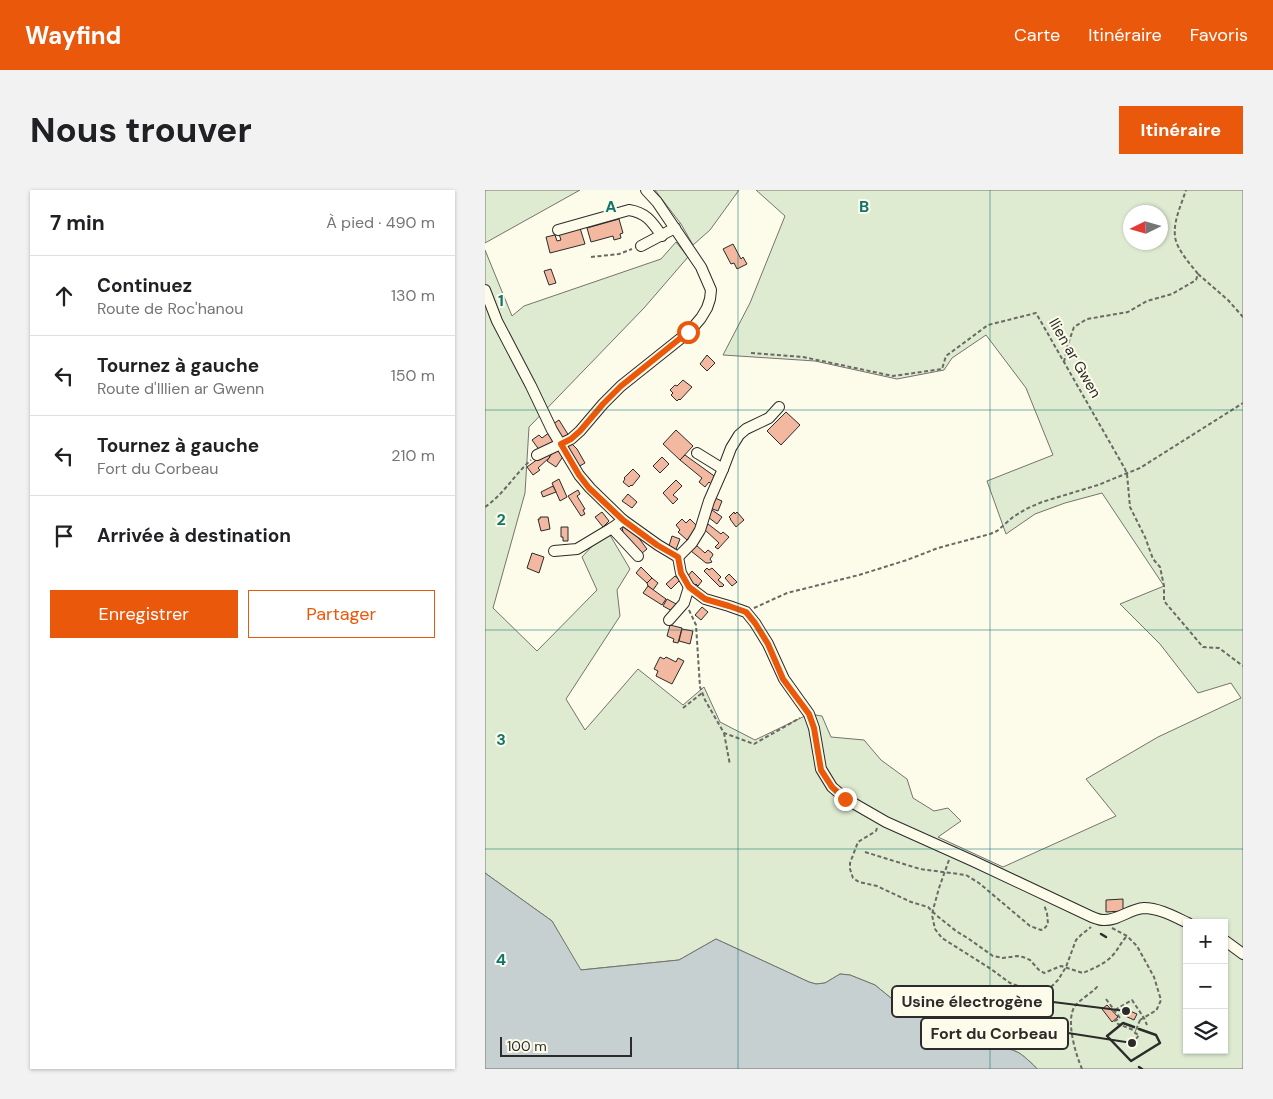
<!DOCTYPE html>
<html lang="fr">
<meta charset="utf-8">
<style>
:root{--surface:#fff;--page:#f2f2f2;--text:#202124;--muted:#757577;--line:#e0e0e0;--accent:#ea580c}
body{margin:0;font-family:"DM Sans",sans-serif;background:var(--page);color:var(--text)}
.controls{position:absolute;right:15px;bottom:15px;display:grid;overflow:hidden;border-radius:0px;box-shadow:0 1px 4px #0004}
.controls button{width:45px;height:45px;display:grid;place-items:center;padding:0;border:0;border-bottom:1px solid var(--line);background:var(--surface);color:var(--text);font:25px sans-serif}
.compass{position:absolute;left:638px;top:15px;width:45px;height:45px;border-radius:50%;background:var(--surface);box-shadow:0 1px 4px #0004;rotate:265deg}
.scale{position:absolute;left:15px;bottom:12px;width:132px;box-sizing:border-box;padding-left:5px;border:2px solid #2b2b2b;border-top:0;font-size:14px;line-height:18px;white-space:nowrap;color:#2b2b2b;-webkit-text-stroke:4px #fdfbea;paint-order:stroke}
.stop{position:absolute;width:15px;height:15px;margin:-11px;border:4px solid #ea580c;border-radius:50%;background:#fff}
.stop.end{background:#ea580c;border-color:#fff;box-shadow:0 1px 5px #0008}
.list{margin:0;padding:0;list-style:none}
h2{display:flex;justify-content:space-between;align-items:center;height:65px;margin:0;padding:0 20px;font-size:21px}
h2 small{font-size:16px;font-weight:400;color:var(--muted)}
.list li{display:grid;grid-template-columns:32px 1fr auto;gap:15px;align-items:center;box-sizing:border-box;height:80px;padding:0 20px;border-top:1px solid var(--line)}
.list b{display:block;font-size:19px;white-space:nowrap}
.list p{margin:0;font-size:16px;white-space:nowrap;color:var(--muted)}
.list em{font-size:16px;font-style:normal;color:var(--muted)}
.actions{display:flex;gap:10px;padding:15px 20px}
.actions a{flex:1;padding:11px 0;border:1px solid var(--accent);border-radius:0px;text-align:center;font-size:18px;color:var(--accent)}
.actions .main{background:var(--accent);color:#fff}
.icon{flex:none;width:28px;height:28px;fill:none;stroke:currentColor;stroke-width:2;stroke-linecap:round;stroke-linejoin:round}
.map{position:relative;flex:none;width:758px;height:879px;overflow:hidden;border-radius:0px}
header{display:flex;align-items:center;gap:30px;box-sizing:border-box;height:70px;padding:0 25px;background:var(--accent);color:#fff}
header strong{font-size:24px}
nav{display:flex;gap:28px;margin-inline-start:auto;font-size:18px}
.intro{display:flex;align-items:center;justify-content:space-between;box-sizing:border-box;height:120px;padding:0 30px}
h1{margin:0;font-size:35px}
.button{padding:12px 22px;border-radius:0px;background:var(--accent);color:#fff;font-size:18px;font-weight:700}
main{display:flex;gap:30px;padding:0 30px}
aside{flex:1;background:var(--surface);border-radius:0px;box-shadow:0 1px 4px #0004}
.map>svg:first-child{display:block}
</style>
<header>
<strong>Wayfind</strong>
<nav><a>Carte</a><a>Itinéraire</a><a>Favoris</a></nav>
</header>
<div class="intro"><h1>Nous trouver</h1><a class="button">Itinéraire</a></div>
<main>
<aside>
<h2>7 min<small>À pied · 490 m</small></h2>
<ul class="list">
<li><svg class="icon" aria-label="ahead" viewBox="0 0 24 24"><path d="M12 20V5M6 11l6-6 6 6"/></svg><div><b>Continuez</b><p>Route de Roc'hanou</p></div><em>130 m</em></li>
<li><svg class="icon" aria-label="left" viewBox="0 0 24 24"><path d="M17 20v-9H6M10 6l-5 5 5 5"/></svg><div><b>Tournez à gauche</b><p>Route d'Illien ar Gwenn</p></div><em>150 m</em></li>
<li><svg class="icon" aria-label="left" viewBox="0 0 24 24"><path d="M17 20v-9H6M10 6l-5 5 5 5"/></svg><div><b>Tournez à gauche</b><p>Fort du Corbeau</p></div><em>210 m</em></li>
<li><svg class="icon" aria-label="arrive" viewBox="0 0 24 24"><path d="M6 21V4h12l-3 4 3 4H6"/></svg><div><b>Arrivée à destination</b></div></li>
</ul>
<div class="actions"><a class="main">Enregistrer</a><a>Partager</a></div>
</aside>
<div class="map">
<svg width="758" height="879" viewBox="0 0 758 879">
<rect width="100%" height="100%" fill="#fdfbea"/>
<!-- green -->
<g fill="#deebd1" stroke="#74746e" fill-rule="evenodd">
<path d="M0 0H95L0 53Z"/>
<path d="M170 0H254L225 40 208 55 196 34Z"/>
<path d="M271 0H758V879H552C550 876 536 863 532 862 528 859 520 859 515 858L509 848 499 841 495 835 499 817 465 836 455 833 446 824H432L419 822 412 813 390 795 365 785 355 784 340 793 331 794 324 792 231 749 194 770 95 780 67 731 0 683V60L27 126 39 116 176 69 191 52 203 67 159 118 44 237 40 303 8 418 52 461 112 400 97 367 122 340 145 379 132 400 135 426 81 509 100 540 153 479 198 515 219 497 235 532 270 550 324 524 337 526 346 547 379 550 396 570 422 589 428 608 449 621 463 618 476 631 453 647 518 677 631 626 601 589 673 547 756 508 746 493 713 503 675 454 635 414 679 396 617 303 580 313 550 324 521 344 502 291 568 265 541 198 501 145 467 168 459 180 412 189 330 171 238 165 265 113 300 26ZM646 22H676V52H646ZM702 733H739V860H702Z"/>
</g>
<!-- water -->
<path fill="#c7d0d0" stroke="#74746e" d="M0 683 67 731 96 780 194 770 231 749 324 792 331 794 340 793 355 784 365 785 390 795 412 813 419 822 432 824H446L455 833 465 836 499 817 495 835 499 841 510 848 515 858C520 859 528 859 532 862 536 863 550 876 552 879H0Z"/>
<!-- building -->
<g fill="#f2b8a0" stroke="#2b2b2b">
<path d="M134 29 138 43 135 44 136 48 129 50 128 46 106 52 102 38Z"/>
<path d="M95 38 100 54 65 63 61 47 70 45 72 51 76 50 74 44Z"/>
<path d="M248 54 256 69 258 67 262 74 252 79 249 73 246 74 238 59Z"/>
<path d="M66 79 71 93 64 95 59 81Z"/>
<path d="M222 165 230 173 222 181 215 174Z"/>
<path d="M198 190 207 197 195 210 194 209 192 211 186 205 188 203 185 200 190 195 192 196Z"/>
<path d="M301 222 315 235 296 255 282 241Z"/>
<path d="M74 230 84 246 78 250 68 234Z"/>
<path d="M191 240 208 256 195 270 178 254Z"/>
<path d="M65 242 71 252 55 261 47 250 54 245 57 248Z"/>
<path d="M86 253 92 259 100 273 93 277 82 259 83 256Z"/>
<path d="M70 259 79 265 71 277 62 271Z"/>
<path d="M61 263 65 267 53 278 55 280 48 285 42 277Z"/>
<path d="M200 265 232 288 227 295 224 292 220 297 214 292 217 288 195 270Z"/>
<path d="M177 267 184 274 175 283 168 276Z"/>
<path d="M148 279 155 286 147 296 146 295 144 297 138 292 140 289 139 288Z"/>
<path d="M74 289 82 307 75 311 67 293Z"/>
<path d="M191 290 197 296 188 305 193 309 188 314 178 303Z"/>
<path d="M68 296 71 302 58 307 56 302Z"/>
<path d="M93 300 95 304 92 306 100 319 98 320 100 324 96 326 83 306Z"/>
<path d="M143 304 152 312 147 318 137 311Z"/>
<path d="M230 308 237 311 233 321 225 318Z"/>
<path d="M227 320 237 327 232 334 223 327Z"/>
<path d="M117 322 124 331 118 337 110 327Z"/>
<path d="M249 322 250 324 252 322 259 330 251 337 245 329H246L244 327Z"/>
<path d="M55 327H63L65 339 56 341 53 329H55Z"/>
<path d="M197 329 201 333 205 329 212 336 210 341 202 350 193 342 195 340 191 335Z"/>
<path d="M223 334 236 344 238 342 244 347 233 359 230 357 234 353 219 339Z"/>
<path d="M139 335 150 343 162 359 156 364 138 342 137 337Z"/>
<path d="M76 337H83V351H78V347H76Z"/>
<path d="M187 346 195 349 190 362 183 359Z"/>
<path d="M211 355 220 363 223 360 227 363 228 365 225 369 227 372 224 373H221L206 361Z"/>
<path d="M47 363 59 367 54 383 42 378Z"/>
<path d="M156 377 167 388 162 393 151 383Z"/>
<path d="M222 378 224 380 227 378 236 387 233 390 239 395 237 397 236 396 235 397 219 381Z"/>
<path d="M207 381 217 391 213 396 211 394 210 395 202 387Z"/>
<path d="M244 384 252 392 247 396 240 388Z"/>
<path d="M190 386 195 390 186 399 181 394Z"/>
<path d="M167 388 173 393 168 400 163 396 162 393Z"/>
<path d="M163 396 181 409 177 415 158 403Z"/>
<path d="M182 409 193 415 189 422 178 416Z"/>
<path d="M217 417 223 422 216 430 210 425Z"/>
<path d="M185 435 197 438 193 453 188 452 189 449 182 446Z"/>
<path d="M197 439 208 441 205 454 194 451Z"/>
<path d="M175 467 179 469 181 467 191 472 193 468 199 471 187 494 171 486 173 481 169 479Z"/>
<path d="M638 709V721L621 722V710Z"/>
<path d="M622 815 633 827 627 832 617 819Z"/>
<path d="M638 818 652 824 649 830 636 824Z"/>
</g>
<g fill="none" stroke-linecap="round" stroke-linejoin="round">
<defs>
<g id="minor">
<path d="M73 40 144 20C162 23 167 32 177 46"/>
<path d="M156 56 190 38"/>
<path d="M0 100 12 131 46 196 67 240 94 285 105 298 138 330 173 355 193 367 196 383 204 397 220 409 244 416 261 422 270 433 283 454 299 489 324 524 329 538 336 579 347 597 361 609 401 632 488 671 607 727C610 728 614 730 618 730 633 731 644 719 659 718 674 718 690 727 703 733"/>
<path d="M212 263 238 279"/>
<path d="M52 265 86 249 95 241 118 214 136 196 205 141 216 128 222 118 225 109 226 100 216 77 172 12 161 0"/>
<path d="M127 338 153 366"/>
<path d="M69 361 92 359 127 338 138 330"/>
<path d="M193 367 207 353 215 340 224 311 238 279 246 258 254 245 261 239 284 228 294 217"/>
<path d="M184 430 199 413 204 397"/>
<path d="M739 750 758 764"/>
</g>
</defs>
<!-- minor casing -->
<use href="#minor" stroke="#2b2b2b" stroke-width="12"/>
<!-- path -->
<g stroke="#6a6964" stroke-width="2" stroke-dasharray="4 2.5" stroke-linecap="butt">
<path d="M106 67 134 64 147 59"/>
<path d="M713 84 743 110 758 127"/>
<path d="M266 163 318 167 408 186 457 179 461 166 503 135 551 123 640 279 642 284 645 317 660 347 668 369 675 377 679 396V411L718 457 734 458 758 476"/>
<path d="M579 172 583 154 589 137 602 129 643 122 662 111 687 104 711 90 713 84C705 74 697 65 692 54 685 37 696 16 701 0"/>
<path d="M0 317C19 304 29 285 46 270"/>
<path d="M269 418 302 403 374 385 422 370 453 358 505 344 512 341 528 327 541 319 557 312 613 295 655 278 758 213"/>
<path d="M204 420 211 435 215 497 220 510 239 543 269 554 315 528"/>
<path d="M198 518 217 503"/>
<path d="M239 543 245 575"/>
<path d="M392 638 391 641 373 652 365 673V679L368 688 374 692 392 696 426 712 443 717 451 725 471 741 484 749 508 766 518 768 532 766 538 767 545 770 554 780 559 783 576 776 598 783C607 779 620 774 627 766 633 760 636 752 642 746"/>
<path d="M380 662 435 679 481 685 494 693 545 736 556 740 559 739 563 734 562 723 559 715"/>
<path d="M464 670 454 698 448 720 447 725 450 739 457 748 506 779 525 793 545 800 554 801 565 798 573 790 581 777 591 750 596 745 606 737"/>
<path d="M627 738 642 746 652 756 669 787 676 810 672 819 670 821"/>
<path d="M621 809 635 828 630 831 633 834 651 841"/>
<path d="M630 820 647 810 659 828 662 835"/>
<path d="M651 849 654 845 650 843 655 830"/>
<path d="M597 879C591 865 580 830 590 816 595 810 603 805 609 800L612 797 613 799"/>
</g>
<!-- minor -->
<use href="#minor" stroke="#fdfbea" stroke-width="10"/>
<!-- path-bridge -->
<path stroke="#6a6964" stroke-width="2" stroke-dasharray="4 2.5" stroke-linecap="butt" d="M655 830 670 821"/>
<!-- wall -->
<g stroke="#2b2b2b" stroke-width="2.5">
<path d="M616 744 621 747"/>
<path d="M649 837 638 833 622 846 646 871 675 853 671 845 654 839"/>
<path d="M654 877 657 879"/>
</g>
</g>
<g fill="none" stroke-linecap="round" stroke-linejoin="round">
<!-- route -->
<path stroke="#ea580c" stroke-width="6" d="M203 142 136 196 118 214 95 241 86 249 76 254 94 285 104 298 138 330 172 355 193 367 196 383 204 397 220 409 244 416 261 422 270 433 283 454 298 489 324 524 329 538 336 580 347 597 360 609"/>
</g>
<!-- grid -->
<path fill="none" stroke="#0f766e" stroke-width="1" stroke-opacity="0.55" d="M253 0V879M505 0V879M0 220H758M0 440H758M0 659H758"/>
<g text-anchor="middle" stroke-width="4" stroke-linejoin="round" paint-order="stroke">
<!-- street labels -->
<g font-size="15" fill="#2b2b2b" stroke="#fdfbea">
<text transform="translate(590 168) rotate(60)" y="5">Ilien ar Gwen</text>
</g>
</g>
<g font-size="16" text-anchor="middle" font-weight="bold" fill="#0f766e" stroke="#fdfbea" stroke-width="4" stroke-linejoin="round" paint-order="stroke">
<text x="126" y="22">A</text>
<text x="379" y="22">B</text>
<text x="16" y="116">1</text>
<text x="16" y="335">2</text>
<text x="16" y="555">3</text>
<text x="16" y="775">4</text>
</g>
<!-- callouts -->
<path fill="none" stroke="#2b2b2b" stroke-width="2" d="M641 821L568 812M647 853L583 843"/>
<g fill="#2b2b2b" stroke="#fdfbea" stroke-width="2">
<circle cx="641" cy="821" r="5"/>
<circle cx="647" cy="853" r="5"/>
</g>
<g fill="#fdfbea" stroke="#2b2b2b" stroke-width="2">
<rect x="407" y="796" width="161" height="31" rx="5"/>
<rect x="436" y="828" width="147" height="31" rx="5"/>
</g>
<g font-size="16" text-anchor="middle" font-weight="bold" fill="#2b2b2b">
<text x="487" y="817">Usine électrogène</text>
<text x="509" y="849">Fort du Corbeau</text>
</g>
</svg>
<div class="controls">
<button>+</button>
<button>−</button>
<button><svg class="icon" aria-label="layers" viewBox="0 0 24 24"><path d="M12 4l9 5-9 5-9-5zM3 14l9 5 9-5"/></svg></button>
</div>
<svg class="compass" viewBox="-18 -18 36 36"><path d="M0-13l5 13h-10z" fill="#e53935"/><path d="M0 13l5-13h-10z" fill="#757577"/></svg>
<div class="scale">100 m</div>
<div class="stop" style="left:203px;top:142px"></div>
<div class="stop end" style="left:360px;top:609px"></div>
</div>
</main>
